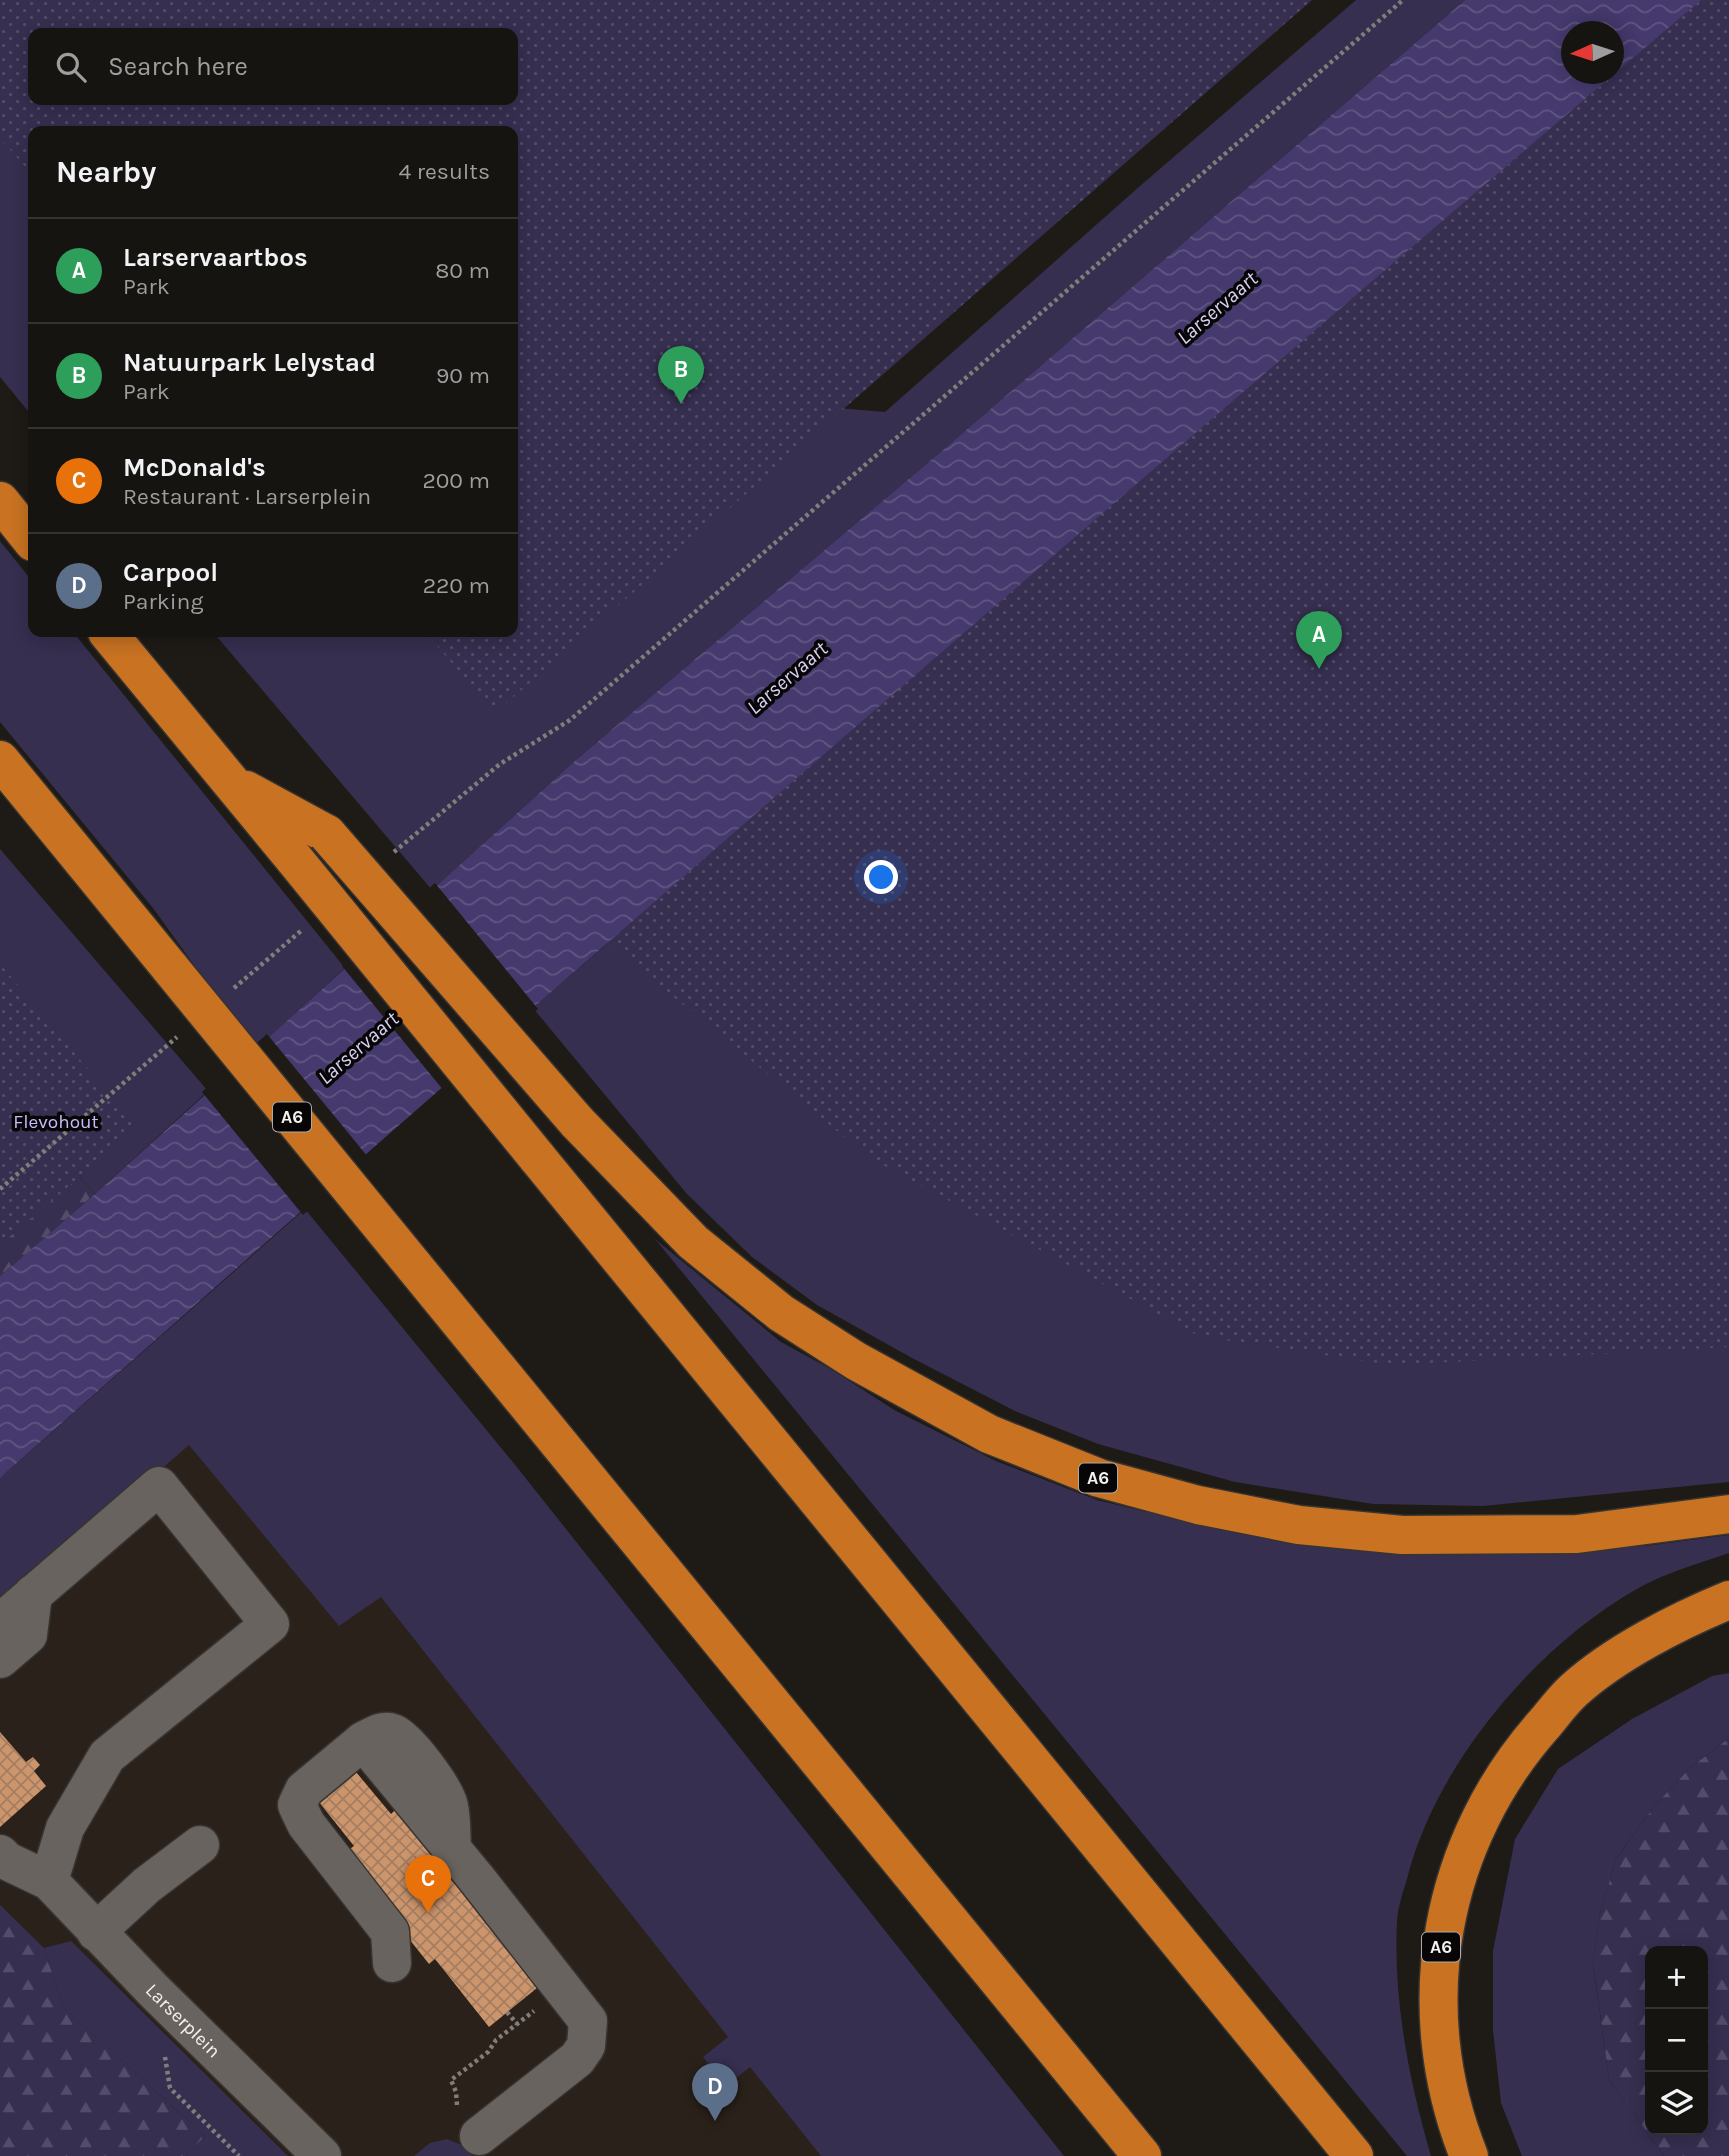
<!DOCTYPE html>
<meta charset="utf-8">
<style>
:root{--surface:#161410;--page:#23211e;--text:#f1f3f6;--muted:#9e9e9f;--line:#353330;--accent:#1a73e8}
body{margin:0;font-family:Karla,sans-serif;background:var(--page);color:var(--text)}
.controls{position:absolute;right:21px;bottom:21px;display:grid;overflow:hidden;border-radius:14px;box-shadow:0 4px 18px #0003}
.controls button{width:63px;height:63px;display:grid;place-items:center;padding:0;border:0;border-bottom:2px solid var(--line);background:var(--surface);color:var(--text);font:35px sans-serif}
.compass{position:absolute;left:1561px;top:21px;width:63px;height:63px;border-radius:50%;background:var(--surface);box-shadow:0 4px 18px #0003;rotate:267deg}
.you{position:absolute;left:882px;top:878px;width:24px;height:24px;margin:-18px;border:5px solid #fff;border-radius:50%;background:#1a73e8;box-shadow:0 0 0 10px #1a73e833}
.badge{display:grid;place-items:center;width:46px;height:46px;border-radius:50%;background:var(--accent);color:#fff;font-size:23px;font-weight:700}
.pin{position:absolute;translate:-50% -58px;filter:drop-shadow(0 2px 4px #0008)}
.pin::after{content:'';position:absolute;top:37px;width:24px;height:21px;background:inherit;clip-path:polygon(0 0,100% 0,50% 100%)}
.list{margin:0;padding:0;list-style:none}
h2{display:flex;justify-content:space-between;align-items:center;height:91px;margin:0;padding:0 28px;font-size:30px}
h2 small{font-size:23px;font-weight:400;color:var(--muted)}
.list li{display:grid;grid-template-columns:46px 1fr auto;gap:21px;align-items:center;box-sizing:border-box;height:105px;padding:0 28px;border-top:2px solid var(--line)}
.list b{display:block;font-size:26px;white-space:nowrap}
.list p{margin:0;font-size:23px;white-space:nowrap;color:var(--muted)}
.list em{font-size:23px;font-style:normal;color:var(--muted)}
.icon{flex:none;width:38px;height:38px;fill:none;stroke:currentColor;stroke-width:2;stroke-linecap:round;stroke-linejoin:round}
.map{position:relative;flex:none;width:1729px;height:2156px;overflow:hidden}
.search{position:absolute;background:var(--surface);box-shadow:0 4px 18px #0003;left:28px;top:28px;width:490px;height:77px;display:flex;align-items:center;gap:18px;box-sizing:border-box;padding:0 24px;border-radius:14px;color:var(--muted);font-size:26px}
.panel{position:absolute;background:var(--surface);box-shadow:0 4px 18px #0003;left:28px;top:126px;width:490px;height:511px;border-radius:14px}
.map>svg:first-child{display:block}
</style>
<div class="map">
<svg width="1729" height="2156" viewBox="0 0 1729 2156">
<defs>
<pattern id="forest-firs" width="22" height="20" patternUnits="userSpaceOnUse" patternTransform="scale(1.75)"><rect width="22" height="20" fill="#362f50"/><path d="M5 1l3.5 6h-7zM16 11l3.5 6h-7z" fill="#544d6a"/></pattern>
<pattern id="park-dots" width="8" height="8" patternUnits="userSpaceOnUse" patternTransform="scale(1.75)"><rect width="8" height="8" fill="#362f50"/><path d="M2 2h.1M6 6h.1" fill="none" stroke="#544d6a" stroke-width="1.8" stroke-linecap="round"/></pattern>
<pattern id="water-waves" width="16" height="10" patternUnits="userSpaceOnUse" patternTransform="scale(1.75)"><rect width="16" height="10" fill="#45396d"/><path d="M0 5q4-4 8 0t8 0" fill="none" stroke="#605682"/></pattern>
<pattern id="building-cross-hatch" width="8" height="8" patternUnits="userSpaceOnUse" patternTransform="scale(1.75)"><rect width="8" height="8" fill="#cc956c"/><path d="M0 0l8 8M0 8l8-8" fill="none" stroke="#a57e61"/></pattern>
</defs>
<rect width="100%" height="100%" fill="#1e1a16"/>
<!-- built -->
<path fill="#2a211a" d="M207 1355 836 2156H0V1540Z"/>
<!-- grass -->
<g fill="#362f50">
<path d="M1356 0H1465L944 449 577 759 432 890 213 632H449L499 691 734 399 885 412 1140 186Z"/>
<path d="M1729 0V1482L1483 1506 1373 1504 1235 1482 1098 1444 1015 1411 912 1358 817 1305 752 1257 687 1194 533 1008 995 606Z"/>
<path d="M0 135 33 171V417L0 377Z"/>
<path d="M0 541 33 582V632H73L345 968 255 1050 153 908 0 722Z"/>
<path d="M0 849 208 1091 95 1194 5 1095 0 1098Z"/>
<path d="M305 1209 516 1466 1064 2156H821L750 2067 726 2086 703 2057 728 2037 381 1597 339 1626 189 1445 0 1610V1478Z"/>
<path d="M655 1239 781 1342 829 1368 896 1411 996 1461 1097 1500 1201 1525 1534 1551 1645 1546 1729 1535V1553C1698 1564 1664 1573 1635 1590 1534 1648 1435 1766 1407 1879 1403 1892 1398 1907 1397 1921 1393 2000 1409 2080 1431 2156H1407Z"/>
<path d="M1729 1673V1738L1690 1768 1655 1805 1616 1859 1600 1913 1593 1964 1609 2079 1664 2156H1522L1501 2103 1493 2030V1951L1515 1839 1558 1769 1632 1719 1712 1676Z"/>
<path d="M71 1941 288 2156H186L205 2136 63 2007 44 1948Z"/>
<path d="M447 2139 464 2146 472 2156H414L430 2143Z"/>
</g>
<!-- forest -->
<g fill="url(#forest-firs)" fill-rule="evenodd">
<path d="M4 1095 95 1194 0 1276V1098Z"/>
<path d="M1729 1738V2156H1664L1609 2079 1593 1963 1600 1913 1616 1859 1655 1805 1690 1768ZM1703 1951V2130H1650V1951Z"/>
<path d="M0 1905 44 1948 63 2007 205 2136 186 2156H0Z"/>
</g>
<!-- park -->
<g fill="url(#park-dots)" fill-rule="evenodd">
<path d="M0 0H1312L495 713 425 632H513V131H33V176L0 138ZM33 33H513V100H33Z"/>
<path d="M1684 0H1729V1347L1392 1365 1199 1336 870 1158 603 939 1614 74Z"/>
<path d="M0 964 137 1128 0 1245Z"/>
</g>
<!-- water -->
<path fill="url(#water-waves)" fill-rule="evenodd" d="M1465 0H1701C1129 488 561 979 0 1478V1276L95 1194 577 759 944 449ZM1572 32H1614V74H1572Z"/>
<!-- pier -->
<g fill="#1e1a16">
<path d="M435 883 538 1009 444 1091 342 966Z"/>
<path d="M267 1034 368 1157 303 1215 202 1092Z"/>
</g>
<!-- building -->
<g fill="url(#building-cross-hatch)">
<path d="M0 1732 26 1762 33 1757 40 1765 34 1771 46 1786 0 1827Z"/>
<path d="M351 1766 391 1814 396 1809 537 1988 489 2027 435 1959 429 1964 386 1910 348 1850 354 1846 314 1796Z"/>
</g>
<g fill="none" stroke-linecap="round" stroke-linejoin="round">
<defs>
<g id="minor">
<path d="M0 1623 159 1486 270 1624 107 1756 65 1828 49 1881"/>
<path d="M0 1659 28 1635 33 1594"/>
<path d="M363 1741C373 1736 382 1729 393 1733 409 1740 445 1789 449 1806 452 1820 451 1835 452 1849"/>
<path id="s1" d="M0 1854 7 1861 49 1881 154 1991 322 2156"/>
<path d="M96 1932 147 1885 200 1845"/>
<path d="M392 1963 390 1932 306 1824 297 1805 304 1790 363 1741 476 1878 588 2021 586 2046 577 2059 479 2136"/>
</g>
<g id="highway">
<path d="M0 501 33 542"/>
<path d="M107 632 295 860"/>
<path d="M0 760 171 969"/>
<path d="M246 790 327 834"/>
<path d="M577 1122 693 1242 781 1313 856 1361 989 1434 1099 1478 1198 1505 1299 1525 1402 1535 1577 1534 1729 1514"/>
<path d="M536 1156 1354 2156"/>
<path d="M413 1265 1142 2156"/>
<path d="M1469 2156C1409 2007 1439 1841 1546 1722 1555 1711 1564 1699 1574 1690 1615 1653 1678 1621 1729 1600"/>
</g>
</defs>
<!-- minor casing -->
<use href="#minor" stroke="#373432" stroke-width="41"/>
<!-- highway casing -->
<use href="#highway" stroke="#373432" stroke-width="41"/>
<!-- path -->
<g stroke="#817d7a" stroke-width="4.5" stroke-dasharray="3.5 3.5" stroke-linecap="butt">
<path d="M394 852 500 764 570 720 1403 0"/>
<path d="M234 988 302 930"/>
<path d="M0 1189 177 1037"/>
<path d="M507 2012 517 2024"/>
<path d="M165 2057 170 2088 239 2156"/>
<path d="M457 2105 456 2092 451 2080 488 2052 496 2040 534 2011"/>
</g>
<!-- minor -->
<use href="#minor" stroke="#68635f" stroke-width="38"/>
<!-- highway -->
<use href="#highway" stroke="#c87222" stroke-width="38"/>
<defs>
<g id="highway-bridge">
<path d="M327 834 577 1122"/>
<path d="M295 860 536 1156"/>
<path d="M171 969 413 1265"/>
</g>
</defs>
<!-- highway-bridge casing -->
<use href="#highway-bridge" stroke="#373432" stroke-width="41" stroke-linecap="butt"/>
<!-- highway-bridge -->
<use href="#highway-bridge" stroke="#c87222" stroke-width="38"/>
</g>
<g text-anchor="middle" stroke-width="7" stroke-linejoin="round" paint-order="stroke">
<!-- shield labels -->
<g fill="#070505" stroke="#adaaa8" stroke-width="2">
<rect x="273" y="1102.5" width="38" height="29" rx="5"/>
<rect x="1079" y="1463.5" width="38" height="29" rx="5"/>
<rect x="1422" y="1932.5" width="38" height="29" rx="5"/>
</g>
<g font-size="18" font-weight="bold" fill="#f4f0ee">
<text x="292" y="1123">A6</text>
<text x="1098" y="1484">A6</text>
<text x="1441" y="1953">A6</text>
</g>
<!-- park labels -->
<g font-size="19" fill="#c7bbfd" stroke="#070505">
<text x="56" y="1128">Flevohout</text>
</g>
<!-- street labels -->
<g font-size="19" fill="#f4f0ee" stroke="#070505">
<text dy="7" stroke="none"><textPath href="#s1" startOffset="250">Larserplein</textPath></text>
</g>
<!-- water labels -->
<g font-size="21" font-style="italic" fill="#d6d1f2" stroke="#070505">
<text transform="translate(1217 308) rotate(-41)" y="7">Larservaart</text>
<text transform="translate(787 678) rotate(-41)" y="7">Larservaart</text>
<text transform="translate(358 1048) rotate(-41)" y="7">Larservaart</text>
</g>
</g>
</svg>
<div class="controls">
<button>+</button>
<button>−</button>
<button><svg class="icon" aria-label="layers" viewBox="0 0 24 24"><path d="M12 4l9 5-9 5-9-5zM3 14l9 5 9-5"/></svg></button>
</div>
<svg class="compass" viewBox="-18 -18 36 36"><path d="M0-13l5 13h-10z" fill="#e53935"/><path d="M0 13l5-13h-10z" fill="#9e9e9f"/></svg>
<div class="you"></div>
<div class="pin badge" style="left:1319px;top:669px;background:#2e9e5b">A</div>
<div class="pin badge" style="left:681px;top:404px;background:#2e9e5b">B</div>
<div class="pin badge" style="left:428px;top:1913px;background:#e8710a">C</div>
<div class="pin badge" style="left:715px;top:2121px;background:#5c6f8a">D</div>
<div class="search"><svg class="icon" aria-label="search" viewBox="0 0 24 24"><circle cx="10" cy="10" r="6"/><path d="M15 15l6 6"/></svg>Search here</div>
<section class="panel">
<h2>Nearby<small>4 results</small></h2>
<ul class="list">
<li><span class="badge" style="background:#2e9e5b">A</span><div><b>Larservaartbos</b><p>Park</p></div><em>80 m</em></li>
<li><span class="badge" style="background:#2e9e5b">B</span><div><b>Natuurpark Lelystad</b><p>Park</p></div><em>90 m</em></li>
<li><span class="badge" style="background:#e8710a">C</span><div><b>McDonald's</b><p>Restaurant · Larserplein</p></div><em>200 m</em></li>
<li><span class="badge" style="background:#5c6f8a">D</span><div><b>Carpool</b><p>Parking</p></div><em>220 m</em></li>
</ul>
</section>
</div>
